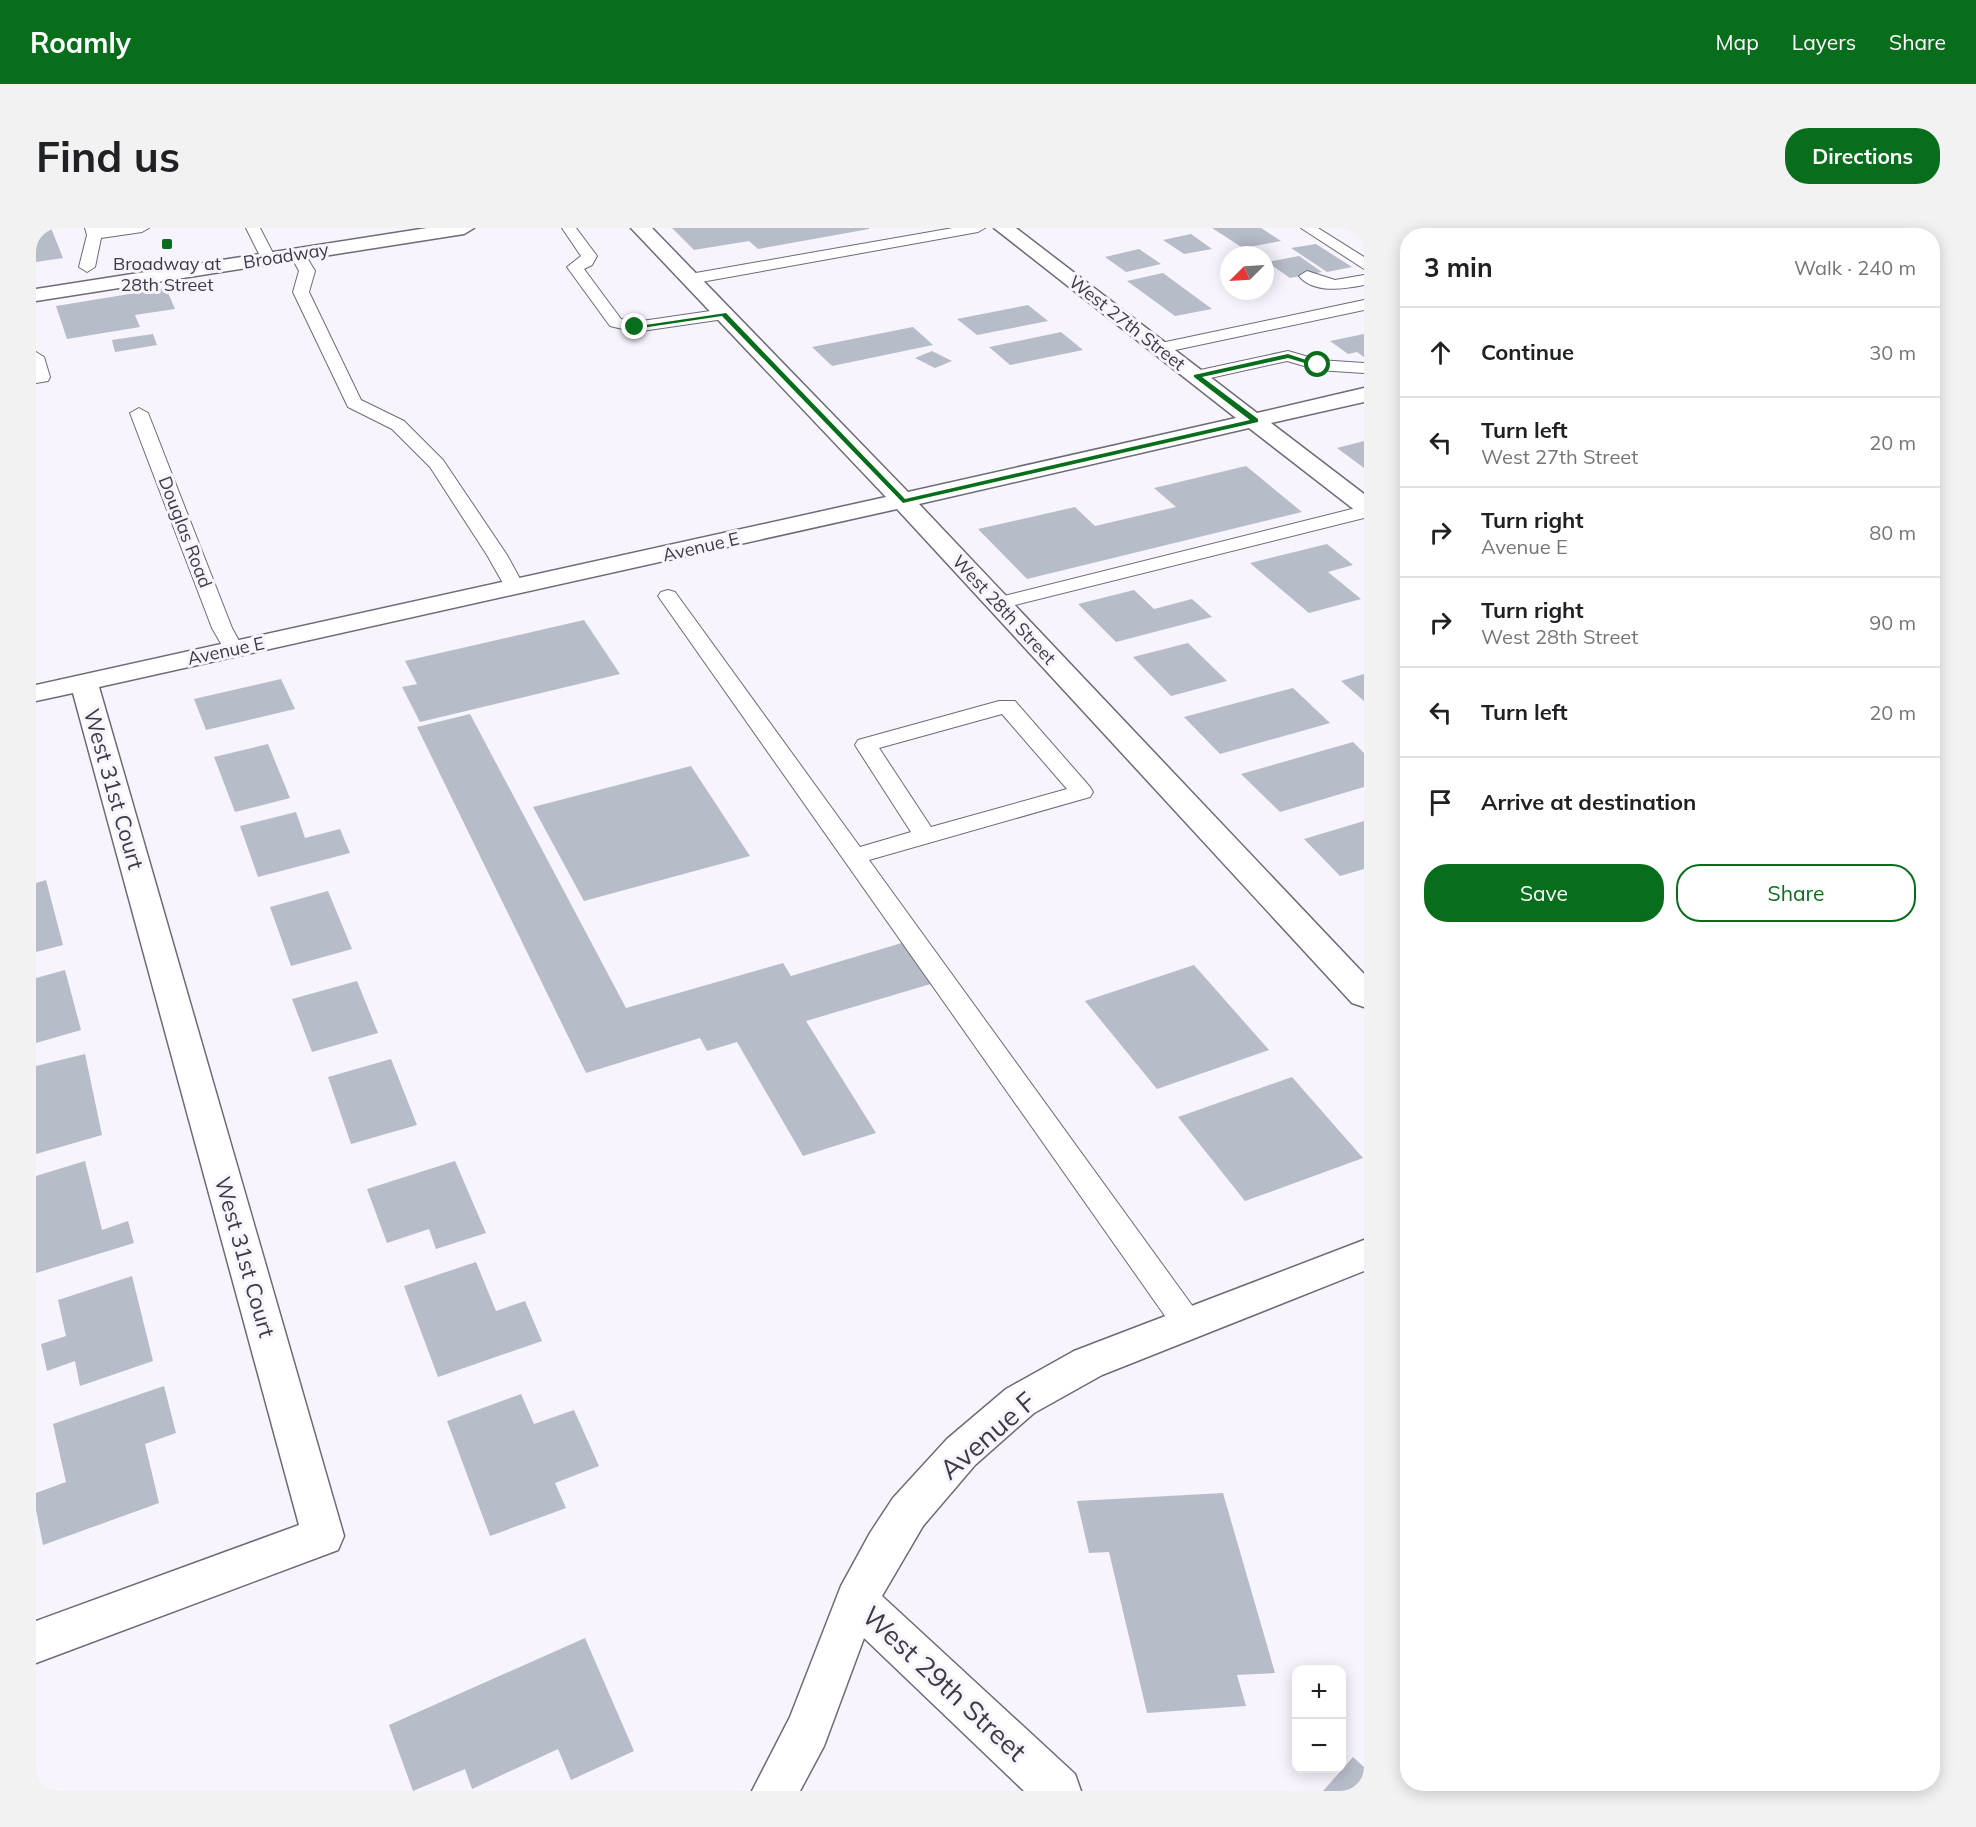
<!DOCTYPE html>
<meta charset="utf-8">
<style>
:root{--surface:#fff;--page:#f2f2f2;--text:#202124;--muted:#757577;--line:#e0e0e0;--accent:#086e1c}
body{margin:0;font-family:Mulish,sans-serif;background:var(--page);color:var(--text)}
.controls{position:absolute;right:18px;bottom:18px;display:grid;overflow:hidden;border-radius:12px;box-shadow:0 3px 15px #0003}
.controls button{width:54px;height:54px;display:grid;place-items:center;padding:0;border:0;border-bottom:2px solid var(--line);background:var(--surface);color:var(--text);font:30px sans-serif}
.compass{position:absolute;left:1184px;top:18px;width:54px;height:54px;border-radius:50%;background:var(--surface);box-shadow:0 3px 15px #0003;rotate:246deg}
.stop{position:absolute;width:18px;height:18px;margin:-14px;border:4px solid #086e1c;border-radius:50%;background:#fff}
.stop.end{background:#086e1c;border-color:#fff;box-shadow:0 2px 6px #0008}
.list{margin:0;padding:0;list-style:none}
h2{display:flex;justify-content:space-between;align-items:center;height:78px;margin:0;padding:0 24px;font-size:26px}
h2 small{font-size:20px;font-weight:400;color:var(--muted)}
.list li{display:grid;grid-template-columns:39px 1fr auto;gap:18px;align-items:center;box-sizing:border-box;height:90px;padding:0 24px;border-top:2px solid var(--line)}
.list b{display:block;font-size:22px;white-space:nowrap}
.list p{margin:0;font-size:20px;white-space:nowrap;color:var(--muted)}
.list em{font-size:20px;font-style:normal;color:var(--muted)}
.actions{display:flex;gap:12px;padding:18px 24px}
.actions a{flex:1;padding:14px 0;border:2px solid var(--accent);border-radius:24px;text-align:center;font-size:21px;color:var(--accent)}
.actions .main{background:var(--accent);color:#fff}
.icon{flex:none;width:33px;height:33px;fill:none;stroke:currentColor;stroke-width:2;stroke-linecap:round;stroke-linejoin:round}
.map{position:relative;flex:none;width:1328px;height:1563px;overflow:hidden;border-radius:24px}
header{display:flex;align-items:center;gap:36px;box-sizing:border-box;height:84px;padding:0 30px;background:var(--accent);color:#fff}
header strong{font-size:28px}
nav{display:flex;gap:33px;margin-inline-start:auto;font-size:21px}
.intro{display:flex;align-items:center;justify-content:space-between;box-sizing:border-box;height:144px;padding:0 36px}
h1{margin:0;font-size:42px}
.button{padding:15px 27px;border-radius:24px;background:var(--accent);color:#fff;font-size:21px;font-weight:700}
main{display:flex;gap:36px;padding:0 36px}
aside{flex:1;background:var(--surface);border-radius:24px;box-shadow:0 3px 15px #0003}
.map>svg:first-child{display:block}
</style>
<header>
<strong>Roamly</strong>
<nav><a>Map</a><a>Layers</a><a>Share</a></nav>
</header>
<div class="intro"><h1>Find us</h1><a class="button">Directions</a></div>
<main>
<div class="map">
<svg width="1328" height="1563" viewBox="0 0 1328 1563">
<rect width="100%" height="100%" fill="#f7f4fd"/>
<!-- building -->
<g fill="#b7bcc9">
<path d="M0 0H15L27 30 0 34Z"/>
<path d="M636 0H833V1L722 21 713 13 658 22Z"/>
<path d="M1176 0H1225L1245 13 1207 20Z"/>
<path d="M1155 6 1176 21 1148 26 1127 12Z"/>
<path d="M1280 16 1316 39 1291 44 1255 20Z"/>
<path d="M1103 21 1125 36 1090 44 1069 29Z"/>
<path d="M1263 28 1286 44 1254 50 1231 34Z"/>
<path d="M1127 45 1176 81 1139 88 1091 53Z"/>
<path d="M130 60 139 81 99 87 104 99 31 111 20 78Z"/>
<path d="M992 77 1012 93 941 107 921 91Z"/>
<path d="M877 99 897 117 796 138 776 119Z"/>
<path d="M1025 104 1047 122 974 137 953 119Z"/>
<path d="M117 106 121 117 79 124 76 112Z"/>
<path d="M1328 106V129L1321 124 1312 126 1294 113Z"/>
<path d="M896 123 916 133 899 140 879 130Z"/>
<path d="M1328 213V240L1301 220Z"/>
<path d="M1210 238 1266 284 991 351 942 301 1039 279 1059 298 1140 279 1118 260Z"/>
<path d="M1291 316 1317 337 1292 344 1325 371 1273 385 1214 335Z"/>
<path d="M1098 362 1118 381 1156 371 1176 389 1080 414 1042 376Z"/>
<path d="M548 392 584 446 384 494 366 459 381 456 369 433Z"/>
<path d="M1152 415 1191 453 1135 468 1097 429Z"/>
<path d="M1328 446V473L1305 453Z"/>
<path d="M245 451 259 481 170 502 158 471Z"/>
<path d="M1257 460 1294 495 1184 526 1148 489Z"/>
<path d="M434 486 590 780 747 735 755 748 869 714 898 755 770 793 840 905 767 928 701 814 671 823 664 810 550 845 381 499Z"/>
<path d="M1317 514 1328 525V559L1244 584 1205 546Z"/>
<path d="M232 516 254 570 199 584 178 529Z"/>
<path d="M655 538 714 628 548 673 497 579Z"/>
<path d="M260 584 269 610 304 601 314 625 222 649 204 598Z"/>
<path d="M1328 593V641L1304 648 1268 611Z"/>
<path d="M10 652 27 717 0 724V655Z"/>
<path d="M292 663 316 721 255 738 234 679Z"/>
<path d="M1158 737 1233 822 1121 861 1049 773Z"/>
<path d="M29 742 45 802 0 815V750Z"/>
<path d="M321 753 342 805 276 824 256 771Z"/>
<path d="M49 826 66 907 0 926V838Z"/>
<path d="M355 831 381 897 315 916 292 849Z"/>
<path d="M1256 849 1327 930 1209 973 1142 889Z"/>
<path d="M49 933 66 1002 92 993 98 1015 0 1045V948Z"/>
<path d="M419 933 450 1005 400 1021 393 1001 351 1015 331 961Z"/>
<path d="M440 1034 460 1083 489 1073 506 1113 402 1149 368 1058Z"/>
<path d="M96 1048 117 1133 44 1158 39 1133 11 1143 5 1116 30 1108 22 1072Z"/>
<path d="M128 1158 140 1205 109 1216 123 1275 7 1317 0 1282V1265L30 1254 17 1196Z"/>
<path d="M485 1166 498 1196 538 1182 563 1238 519 1255 530 1280 454 1308 411 1193Z"/>
<path d="M1187 1265 1239 1445 1201 1447 1210 1478 1111 1485 1073 1324 1053 1325 1041 1273Z"/>
<path d="M549 1410 598 1523 535 1552 522 1521 436 1561 429 1541 377 1563 353 1497Z"/>
<path d="M1317 1529 1328 1539V1563H1287Z"/>
</g>
<g fill="none" stroke-linecap="round" stroke-linejoin="round">
<defs>
<g id="service">
<path d="M49 0H113L106 4 65 10 59 39 51 44 43 39 51 7Z"/>
<path d="M210 0H224L240 31 237 34H227Z"/>
<path d="M526 0H540L561 28 556 37 548 41 585 91 599 94 688 81 696 86 688 91 599 104 574 98 531 39 545 28Z"/>
<path d="M917 0H949L942 4 654 56 646 51 654 46Z"/>
<path d="M1265 0H1282L1328 29V41Z"/>
<path d="M262 21 267 23 279 43 273 64 325 172 368 193 407 232 471 327 489 360 486 364H472L451 327 394 239 356 201 312 179 257 64 263 43 254 26Z"/>
<path d="M1271 43 1299 52 1328 47V57C1308 61 1278 66 1263 48Z"/>
<path d="M1328 72V82L1125 125 1117 120 1125 115Z"/>
<path d="M1252 123 1283 132 1328 135V145L1282 142 1251 133 1161 153 1153 148 1155 144Z"/>
<path d="M0 124 8 129 14 149 12 153 0 155Z"/>
<path d="M103 180 112 185 196 400 208 422 205 426H191L176 400 94 185Z"/>
<path d="M1328 278V290L963 381 956 379 953 375 956 371Z"/>
<path d="M632 362 639 364 824 619 875 604 819 517 822 512 963 473H979L1054 559 1057 564 1054 569 833 632 1163 1087 1167 1096 1163 1105 1152 1109 1141 1105 622 368 625 364ZM966 486 1031 561 895 599 843 520Z"/>
</g>
<g id="minor">
<path d="M595 0H616L872 264 1200 190 958 0H980L1221 185 1328 160V174L1235 195 1328 266V285L1320 283 1213 200 883 276 1328 746V779L1316 775 861 281 63 459 308 1308 302 1322 0 1435V1393L263 1297 37 465 0 473V457L850 269Z"/>
<path d="M1328 1012V1043L1066 1147 998 1185 939 1237 887 1298 846 1368 1039 1546 1045 1563H988L828 1410 788 1518 764 1563H716L754 1489 805 1358 834 1305 857 1270 911 1211 970 1161 1038 1123Z"/>
</g>
<path id="primary" d="M391 0H438L428 6 0 73V61Z"/>
</defs>
<!-- service casing -->
<use href="#service" stroke="#6e6a77" stroke-width="2"/>
<!-- minor casing -->
<use href="#minor" stroke="#6e6a77" stroke-width="3"/>
<!-- primary casing -->
<use href="#primary" stroke="#6e6a77" stroke-width="3"/>
<!-- service -->
<use href="#service" fill="#fff" fill-rule="evenodd"/>
<!-- minor -->
<use href="#minor" fill="#fff" fill-rule="evenodd"/>
<!-- primary -->
<use href="#primary" fill="#fff" fill-rule="evenodd"/>
</g>
<!-- route -->
<path fill="#086e1c" d="M690 85 869 271 1214 192 1158 149V147L1252 126 1285 137 1282 139 1252 130 1166 149 1222 191V194L867 275 686 88 599 101 596 99Z"/>
<!-- markers -->
<rect fill="#086e1c" stroke="#f7f4fd" stroke-width="2" x="125" y="10" width="12" height="12" rx="3"/>
<g text-anchor="middle" stroke-width="6" stroke-linejoin="round" paint-order="stroke">
<!-- far-street labels -->
<g font-size="18" fill="#3d3b41" stroke="#f7f4fd">
<text transform="translate(250 28) rotate(-9)" y="6">Broadway</text>
<text transform="translate(1091 95) rotate(38)" y="6">West 27th Street</text>
<text transform="translate(149 304) rotate(69)" y="6">Douglas Road</text>
<text transform="translate(665 319) rotate(-13)" y="6">Avenue E</text>
<text transform="translate(968 382) rotate(47)" y="6">West 28th Street</text>
<text transform="translate(190 423) rotate(-12)" y="6">Avenue E</text>
</g>
<!-- far-poi labels -->
<g font-size="18" fill="#3d3b41" stroke="#f7f4fd">
<text x="131" y="42">Broadway at<tspan x="131" dy="21">28th Street</tspan></text>
</g>
<!-- street labels -->
<g font-size="22" fill="#3d3b41" stroke="#f7f4fd">
<text transform="translate(78 561) rotate(74)" y="8">West 31st Court</text>
<text transform="translate(209 1029) rotate(74)" y="8">West 31st Court</text>
</g>
<!-- near-street labels -->
<g font-size="27" fill="#3d3b41" stroke="#f7f4fd">
<text transform="translate(952 1208) rotate(-41)" y="9">Avenue F</text>
<text transform="translate(908 1456) rotate(43)" y="9">West 29th Street</text>
</g>
</g>
</svg>
<div class="controls">
<button>+</button>
<button>−</button>
</div>
<svg class="compass" viewBox="-18 -18 36 36"><path d="M0-13l5 13h-10z" fill="#e53935"/><path d="M0 13l5-13h-10z" fill="#757577"/></svg>
<div class="stop" style="left:1282px;top:137px"></div>
<div class="stop end" style="left:599px;top:99px"></div>
</div>
<aside>
<h2>3 min<small>Walk · 240 m</small></h2>
<ul class="list">
<li><svg class="icon" aria-label="ahead" viewBox="0 0 24 24"><path d="M12 20V5M6 11l6-6 6 6"/></svg><div><b>Continue</b></div><em>30 m</em></li>
<li><svg class="icon" aria-label="left" viewBox="0 0 24 24"><path d="M17 20v-9H6M10 6l-5 5 5 5"/></svg><div><b>Turn left</b><p>West 27th Street</p></div><em>20 m</em></li>
<li><svg class="icon" aria-label="right" viewBox="0 0 24 24"><path d="M7 20v-9h11M14 6l5 5-5 5"/></svg><div><b>Turn right</b><p>Avenue E</p></div><em>80 m</em></li>
<li><svg class="icon" aria-label="right" viewBox="0 0 24 24"><path d="M7 20v-9h11M14 6l5 5-5 5"/></svg><div><b>Turn right</b><p>West 28th Street</p></div><em>90 m</em></li>
<li><svg class="icon" aria-label="left" viewBox="0 0 24 24"><path d="M17 20v-9H6M10 6l-5 5 5 5"/></svg><div><b>Turn left</b></div><em>20 m</em></li>
<li><svg class="icon" aria-label="arrive" viewBox="0 0 24 24"><path d="M6 21V4h12l-3 4 3 4H6"/></svg><div><b>Arrive at destination</b></div></li>
</ul>
<div class="actions"><a class="main">Save</a><a>Share</a></div>
</aside>
</main>
